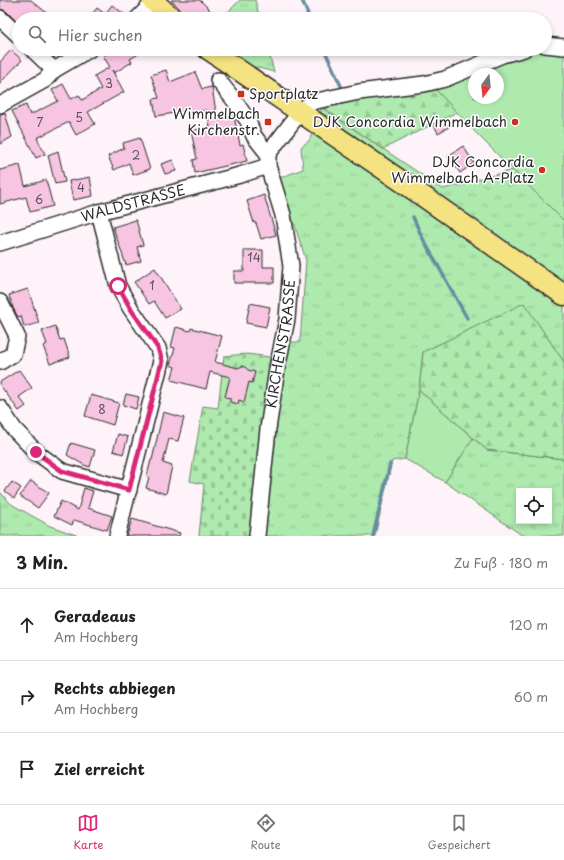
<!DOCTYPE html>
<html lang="de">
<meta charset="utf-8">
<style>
:root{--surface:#fff;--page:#f6f6f6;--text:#222;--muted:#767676;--line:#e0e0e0;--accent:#db2777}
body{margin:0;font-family:"Playpen Sans",sans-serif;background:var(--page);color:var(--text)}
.controls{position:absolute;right:12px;bottom:12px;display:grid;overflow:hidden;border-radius:0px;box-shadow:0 2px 6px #0003}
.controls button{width:36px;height:36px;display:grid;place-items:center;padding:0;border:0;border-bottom:1px solid var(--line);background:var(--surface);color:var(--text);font:20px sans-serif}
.compass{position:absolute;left:468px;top:68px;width:36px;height:36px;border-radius:50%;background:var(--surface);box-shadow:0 2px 6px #0003;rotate:195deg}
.stop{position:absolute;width:12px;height:12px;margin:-9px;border:3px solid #db2777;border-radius:50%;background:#fff}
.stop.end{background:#db2777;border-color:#fff;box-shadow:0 1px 4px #0008}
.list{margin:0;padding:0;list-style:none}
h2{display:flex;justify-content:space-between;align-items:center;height:52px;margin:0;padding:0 16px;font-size:17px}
h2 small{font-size:13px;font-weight:400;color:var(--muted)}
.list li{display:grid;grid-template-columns:26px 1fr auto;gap:12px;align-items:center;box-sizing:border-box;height:72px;padding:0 16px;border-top:1px solid var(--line)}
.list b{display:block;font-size:15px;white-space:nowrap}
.list p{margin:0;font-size:13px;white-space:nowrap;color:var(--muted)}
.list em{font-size:13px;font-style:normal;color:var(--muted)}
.icon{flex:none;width:22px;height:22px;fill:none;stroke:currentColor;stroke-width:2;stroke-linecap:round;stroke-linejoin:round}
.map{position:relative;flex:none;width:564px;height:536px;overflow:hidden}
.search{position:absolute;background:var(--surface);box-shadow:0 2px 6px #0003;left:12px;right:12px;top:12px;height:44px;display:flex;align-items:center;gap:10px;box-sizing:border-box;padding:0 14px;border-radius:22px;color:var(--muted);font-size:15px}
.sheet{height:268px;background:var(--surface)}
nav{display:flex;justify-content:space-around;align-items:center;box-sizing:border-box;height:56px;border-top:1px solid var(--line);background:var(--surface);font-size:11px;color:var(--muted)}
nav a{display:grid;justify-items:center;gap:2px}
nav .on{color:var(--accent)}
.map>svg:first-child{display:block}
</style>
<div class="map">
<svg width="564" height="536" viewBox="0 0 564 536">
<defs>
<pattern id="grass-tufts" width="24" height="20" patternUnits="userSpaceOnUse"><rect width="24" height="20" fill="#aee9ae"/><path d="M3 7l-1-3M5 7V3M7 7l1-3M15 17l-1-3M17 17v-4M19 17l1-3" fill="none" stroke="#96c896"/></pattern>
<pattern id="forest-firs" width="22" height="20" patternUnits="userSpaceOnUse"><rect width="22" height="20" fill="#aee9ae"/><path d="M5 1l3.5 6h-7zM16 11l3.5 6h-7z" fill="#96c896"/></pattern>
<pattern id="cemetery-stones" width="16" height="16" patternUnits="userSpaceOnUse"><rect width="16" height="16" fill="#aee9ae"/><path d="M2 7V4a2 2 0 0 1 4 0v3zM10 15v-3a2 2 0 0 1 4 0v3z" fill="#96c896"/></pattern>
</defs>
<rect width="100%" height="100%" fill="#fdf3f9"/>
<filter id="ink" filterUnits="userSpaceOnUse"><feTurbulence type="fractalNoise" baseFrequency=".025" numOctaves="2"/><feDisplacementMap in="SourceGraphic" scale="8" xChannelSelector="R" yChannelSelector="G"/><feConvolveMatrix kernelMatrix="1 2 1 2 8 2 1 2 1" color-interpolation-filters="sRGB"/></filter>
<g filter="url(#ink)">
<!-- grass -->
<g fill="url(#grass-tufts)" stroke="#6c8a6c" fill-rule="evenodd">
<path d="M240 0H255L260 19H221Z"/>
<path d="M224 49H268L274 72 244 64Z"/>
<path d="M322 108 443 189 513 170 564 221V362L524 304 423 352 419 390 405 459 392 461 375 536H265L286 342H300L306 260 279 178 303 169 301 147 309 141Z"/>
<path d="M473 438 487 450 564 459V536H523L445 482ZM519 491H549V521H519Z"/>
<path d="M0 492 11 504 50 526 79 536H0Z"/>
</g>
<!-- forest -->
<g fill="url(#forest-firs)" stroke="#6c8a6c">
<path d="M427 80 457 112 383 149 308 97Z"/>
<path d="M524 303 564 362V459L487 450 419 390 423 352Z"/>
</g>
<!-- cemetery -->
<path fill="url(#cemetery-stones)" stroke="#6c8a6c" d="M247 354 270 357 250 536H199L204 484 190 481 203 406 218 408 224 356Z"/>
<!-- green -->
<g fill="#aee9ae" stroke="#6c8a6c" fill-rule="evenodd">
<path d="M564 42V221L475 132 427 80 506 49H545ZM474 74H498V98H474Z"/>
<path d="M419 390 473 438 445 482 405 459Z"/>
</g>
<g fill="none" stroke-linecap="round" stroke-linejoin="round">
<!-- stream -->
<g stroke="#678da1" stroke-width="3.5">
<path d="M302 0 310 19"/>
<path d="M324 49 341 86"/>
<path d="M413 217 422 237 467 318"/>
<path d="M373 536 390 464"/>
</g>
</g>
<!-- building -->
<g fill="#f7c4e2" stroke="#2b2b2b">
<path d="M0 0H31L54 19H19V24L6 11 0 9Z"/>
<path d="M171 0H200L210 10 200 19H190Z"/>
<path d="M112 5 128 17V19H88L97 8 105 14Z"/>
<path d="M45 49H60L54 58Z"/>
<path d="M115 49H147L130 59 132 62 114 73 112 70 124 92 88 112 95 124 76 135 69 122 37 138 45 154 36 158 12 111 26 105 30 115 58 101 52 90 63 84 71 99 79 95 82 100 101 89 94 76 110 67 103 56Z"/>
<path d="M11 50 22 60 0 83V62Z"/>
<path d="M166 70 170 82 195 72 202 89 212 87 217 119 234 116 240 145 243 144 247 161 195 173 193 160 197 159 191 131 210 127 207 110 188 114 187 111 156 116 153 99 159 98 151 75Z"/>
<path d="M5 113 12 137 0 144V114Z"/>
<path d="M445 119 449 127 438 133 434 125Z"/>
<path d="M140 138 150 169 133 175 129 163 114 170 108 156 124 148 123 143Z"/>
<path d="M463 146 474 163 460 173 448 156Z"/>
<path d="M58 151 65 182 55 184 48 155Z"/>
<path d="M173 160 176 171 165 174 161 164Z"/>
<path d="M20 165 25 186 46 180 53 206 30 212 26 197 0 204V170Z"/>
<path d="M90 177 93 196 73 200 69 181Z"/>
<path d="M264 195 276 235 261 239 256 223H254L247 201Z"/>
<path d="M136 220 143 245 137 247 141 261 126 265 113 227Z"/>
<path d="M244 250H263V267H274V283H234V271H244Z"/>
<path d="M155 268 181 309 165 318 154 301 149 304 134 282Z"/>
<path d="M28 289 39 323 24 327 21 316 18 317 13 308 9 295Z"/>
<path d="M250 303 270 307 266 327 246 323Z"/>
<path d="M55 326 60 340 64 339 70 357 50 364 43 346 47 344 42 331Z"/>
<path d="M176 327 190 331 191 328 222 336 215 362 238 368 242 366 245 367 248 370 255 372 252 383 249 382 244 402 239 400 238 404 230 402V398L225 397 230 377 210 372 206 389 171 380 175 367 170 365 175 348 171 347Z"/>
<path d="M19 370 32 388 19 397 26 406 19 411 0 385V382Z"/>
<path d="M126 394 139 397 136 409 123 405Z"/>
<path d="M91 395 119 403 113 425 85 416Z"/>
<path d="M163 412 184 418 178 441 169 439 163 463 172 466 166 494 146 488 149 477 147 476 151 460H152Z"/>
<path d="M118 434 128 437 123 454 113 451Z"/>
<path d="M71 443 95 450 90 467 84 465 67 455Z"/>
<path d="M31 481 49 493 38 508 20 496Z"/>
<path d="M12 482 21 488 14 498 5 491Z"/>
<path d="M84 488 93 491 88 508 112 516 107 530 74 520 72 525 54 516 61 501 78 510Z"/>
<path d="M132 519 180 533 179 536H127Z"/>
</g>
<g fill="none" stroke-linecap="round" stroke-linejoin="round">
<defs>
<g id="minor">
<path d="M0 18 19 36"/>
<path d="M137 19 154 2"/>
<path d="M545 45 564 47"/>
<path d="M32 49 54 70"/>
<path d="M218 80 234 100 248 121 254 136 268 154"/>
<path d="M0 105 45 80 54 70 90 49"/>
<path d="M99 212 118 286 131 309 158 348 161 361 117 536"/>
<path id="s1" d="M0 243 99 212 240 175 268 166"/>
<path d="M0 302 17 336 13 354 0 362"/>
<path d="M0 408 14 429 36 452 62 471 129 490"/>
<path id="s2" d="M257 536 268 429 277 369 287 319 291 266 283 215 268 166V154L300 112 312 102 359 92 424 84 445 79 502 55 524 49"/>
</g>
<g id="major">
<path d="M152 0 173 19"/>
<path d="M208 49 407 185 564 295"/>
</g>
</defs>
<!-- minor casing -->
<use href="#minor" stroke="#2b2b2b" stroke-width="18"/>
<!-- major casing -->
<use href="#major" stroke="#2b2b2b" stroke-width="23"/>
<!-- minor -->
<use href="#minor" stroke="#fff" stroke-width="15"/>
<!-- major -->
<use href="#major" stroke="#f5e382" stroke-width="20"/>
</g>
</g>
<g fill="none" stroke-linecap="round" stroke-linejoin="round" filter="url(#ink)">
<!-- route -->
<path stroke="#db2777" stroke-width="5" d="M36 452 62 471 129 490 162 361 158 348 131 309 118 286"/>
</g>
<!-- markers -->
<g fill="#c8321e" stroke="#fff" stroke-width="1.5">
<rect x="237" y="90" width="8" height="8" rx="2"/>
<rect x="264" y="118" width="8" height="8" rx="2"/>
<circle cx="515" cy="122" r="4"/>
<circle cx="542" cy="170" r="4"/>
</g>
<g text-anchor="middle" stroke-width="3" stroke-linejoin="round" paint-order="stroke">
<!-- number labels -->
<g font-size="12" fill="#5e5159">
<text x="109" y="88">3</text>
<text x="79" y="122">5</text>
<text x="40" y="127">7</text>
<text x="136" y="160">2</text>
<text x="81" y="192">4</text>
<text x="39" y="204">6</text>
<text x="254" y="262">14</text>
<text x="152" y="290">1</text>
<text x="102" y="414">8</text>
</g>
<!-- poi labels -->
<g font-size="14" fill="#2b2b2b" stroke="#fff" text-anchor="end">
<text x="249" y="99" text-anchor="start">Sportplatz</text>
<text x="260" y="119">Wimmelbach<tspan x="260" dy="16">Kirchenstr.</tspan></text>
<text x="507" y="127">DJK Concordia Wimmelbach</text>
<text x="534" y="167">DJK Concordia<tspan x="534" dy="16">Wimmelbach A-Platz</tspan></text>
</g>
<!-- street labels -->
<g font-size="14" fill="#2b2b2b" stroke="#fff">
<text dy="5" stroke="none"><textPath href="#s1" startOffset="139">WALDSTRASSE</textPath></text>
<text dy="5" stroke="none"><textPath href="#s2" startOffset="194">KIRCHENSTRASSE</textPath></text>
</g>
</g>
</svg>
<div class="controls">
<button><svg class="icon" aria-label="locate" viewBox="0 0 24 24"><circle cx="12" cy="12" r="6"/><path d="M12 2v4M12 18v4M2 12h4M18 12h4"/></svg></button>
</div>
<svg class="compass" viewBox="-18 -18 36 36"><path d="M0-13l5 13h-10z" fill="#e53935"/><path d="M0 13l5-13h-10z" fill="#767676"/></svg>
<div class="stop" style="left:118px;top:286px"></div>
<div class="stop end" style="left:36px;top:452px"></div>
<div class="search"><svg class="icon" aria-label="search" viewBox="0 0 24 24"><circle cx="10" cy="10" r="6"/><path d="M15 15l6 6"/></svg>Hier suchen</div>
</div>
<section class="sheet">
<h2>3 Min.<small>Zu Fuß · 180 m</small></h2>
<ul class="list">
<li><svg class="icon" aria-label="ahead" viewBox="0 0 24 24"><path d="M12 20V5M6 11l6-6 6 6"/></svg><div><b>Geradeaus</b><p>Am Hochberg</p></div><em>120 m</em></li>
<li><svg class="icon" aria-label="right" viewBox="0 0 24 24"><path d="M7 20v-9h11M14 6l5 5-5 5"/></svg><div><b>Rechts abbiegen</b><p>Am Hochberg</p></div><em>60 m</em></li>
<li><svg class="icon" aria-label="arrive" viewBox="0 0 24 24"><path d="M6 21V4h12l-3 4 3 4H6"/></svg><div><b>Ziel erreicht</b></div></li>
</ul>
</section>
<nav>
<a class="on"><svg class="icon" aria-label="map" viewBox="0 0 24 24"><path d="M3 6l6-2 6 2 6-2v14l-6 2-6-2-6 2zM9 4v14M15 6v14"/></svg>Karte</a>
<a><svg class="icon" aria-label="directions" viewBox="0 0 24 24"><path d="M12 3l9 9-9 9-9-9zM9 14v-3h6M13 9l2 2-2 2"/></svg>Route</a>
<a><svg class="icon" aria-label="saved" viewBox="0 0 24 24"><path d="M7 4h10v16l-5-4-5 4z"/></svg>Gespeichert</a>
</nav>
